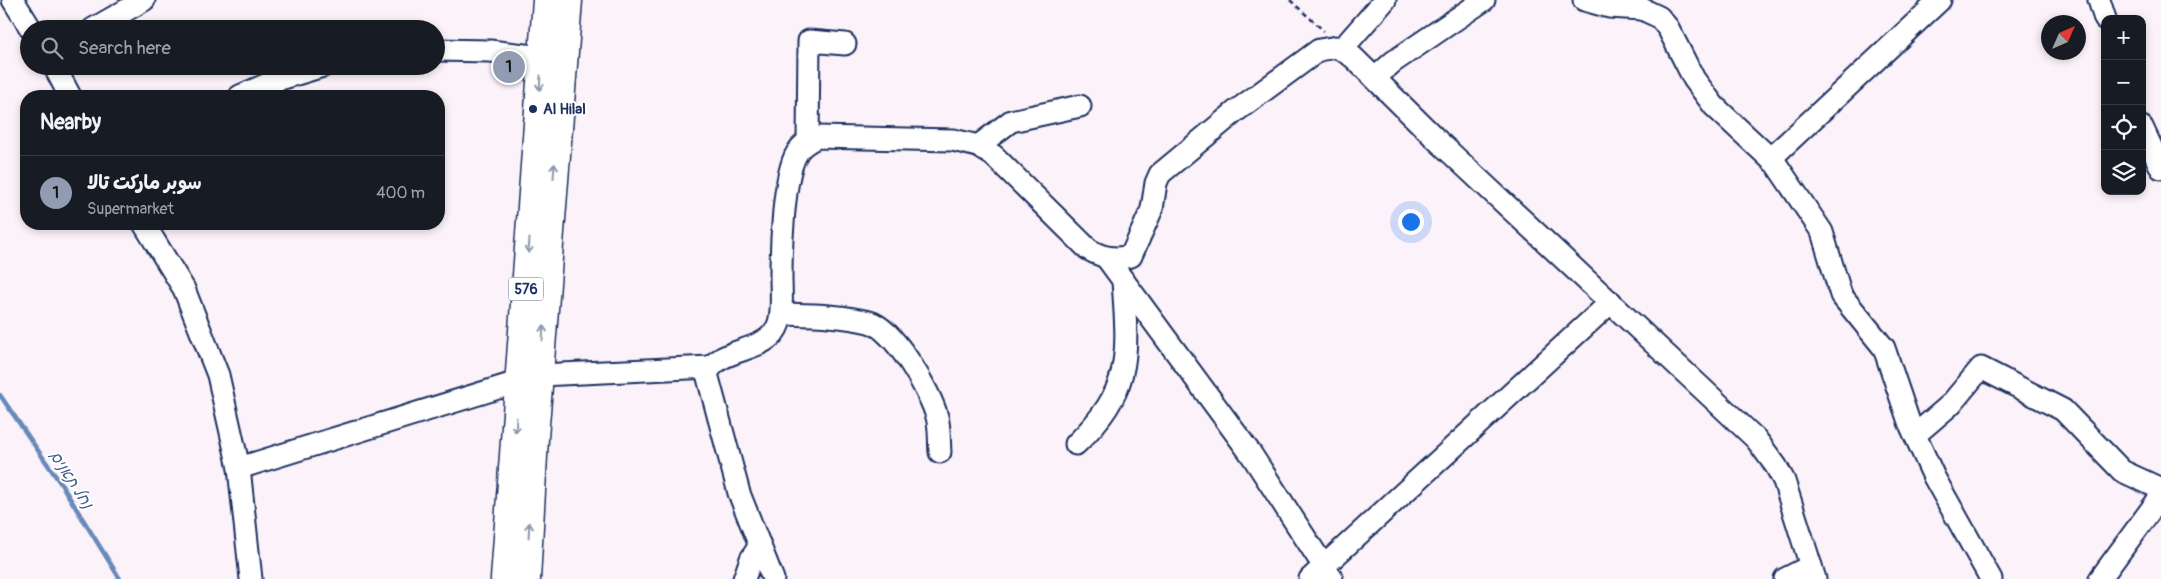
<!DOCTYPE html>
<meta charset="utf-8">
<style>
:root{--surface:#171b24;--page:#242831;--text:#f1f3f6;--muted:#9ea1a6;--line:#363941;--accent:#919bb2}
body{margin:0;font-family:Pangolin,"Playpen Sans Arabic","Playpen Sans Hebrew",sans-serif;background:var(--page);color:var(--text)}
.controls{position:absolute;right:15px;top:15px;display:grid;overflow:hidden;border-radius:10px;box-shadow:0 2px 8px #0003}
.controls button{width:45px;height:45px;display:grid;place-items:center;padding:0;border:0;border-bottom:1px solid var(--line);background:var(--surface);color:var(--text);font:25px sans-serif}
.compass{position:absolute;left:2041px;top:15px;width:45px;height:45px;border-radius:50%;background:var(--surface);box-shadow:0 2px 8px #0003;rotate:45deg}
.you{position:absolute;left:1410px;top:221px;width:18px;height:18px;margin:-12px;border:4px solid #fff;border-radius:50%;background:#1a73e8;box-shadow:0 0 0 8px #1a73e833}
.badge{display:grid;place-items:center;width:32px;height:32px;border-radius:50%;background:var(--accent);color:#111;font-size:16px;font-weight:700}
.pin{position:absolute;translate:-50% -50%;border:2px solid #fff;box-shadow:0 1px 5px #0006}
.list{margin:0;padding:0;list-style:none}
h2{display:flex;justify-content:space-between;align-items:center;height:65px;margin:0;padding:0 20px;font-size:21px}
h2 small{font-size:16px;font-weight:400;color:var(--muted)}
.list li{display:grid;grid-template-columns:32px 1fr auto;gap:15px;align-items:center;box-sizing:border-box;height:75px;padding:0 20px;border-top:1px solid var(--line)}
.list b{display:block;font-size:19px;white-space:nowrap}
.list p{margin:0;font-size:16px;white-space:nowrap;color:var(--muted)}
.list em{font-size:16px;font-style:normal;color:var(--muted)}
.icon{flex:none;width:28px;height:28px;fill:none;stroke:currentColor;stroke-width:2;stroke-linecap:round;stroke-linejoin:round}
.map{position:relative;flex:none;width:2161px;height:579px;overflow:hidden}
.search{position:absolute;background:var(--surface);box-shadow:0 2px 8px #0003;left:20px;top:20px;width:425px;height:55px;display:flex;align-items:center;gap:12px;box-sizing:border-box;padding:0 18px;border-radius:28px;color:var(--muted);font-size:19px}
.panel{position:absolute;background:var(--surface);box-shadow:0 2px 8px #0003;left:20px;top:90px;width:425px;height:140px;border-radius:20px}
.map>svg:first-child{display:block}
</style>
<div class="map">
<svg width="2161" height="579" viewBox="0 0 2161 579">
<rect width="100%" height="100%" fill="#fbf2fa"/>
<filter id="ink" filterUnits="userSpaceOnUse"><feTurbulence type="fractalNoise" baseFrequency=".02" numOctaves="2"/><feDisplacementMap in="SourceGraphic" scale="10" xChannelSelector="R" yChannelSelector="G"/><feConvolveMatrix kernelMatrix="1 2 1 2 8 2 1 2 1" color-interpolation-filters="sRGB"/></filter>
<g filter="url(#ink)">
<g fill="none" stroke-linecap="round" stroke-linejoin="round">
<!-- stream -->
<path stroke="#688ab9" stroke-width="4.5" d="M0 395 61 484 120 579"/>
<defs>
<g id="minor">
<path d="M13 0 31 29"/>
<path d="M1584 0 1609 7 1642 9 1659 17 1668 28 1694 79 1714 106 1776 164 1822 232 1841 295 1884 348 1909 422 1934 477 1991 579"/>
<path d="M2099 0 2105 19"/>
<path d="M93 29 144 0"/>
<path d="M1342 49 1385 0"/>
<path d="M436 50 490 51 542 57"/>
<path d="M54 66 70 96"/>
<path d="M1375 78 1393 62 1484 0"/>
<path d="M240 96 277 80 323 66"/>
<path d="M2142 127 2161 168"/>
<path d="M808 141 809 41 845 44"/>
<path d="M978 146 1011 121 1080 106"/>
<path d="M1771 158 1940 0"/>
<path d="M144 224 184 289 218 375 239 468 251 579"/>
<path d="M1106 257 1251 454 1332 579"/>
<path d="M781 314C810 315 841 315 869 322 894 328 931 393 937 417 940 427 939 441 940 452"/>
<path d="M1915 435 1950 405 1981 368 2063 410 2122 471 2161 489"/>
<path d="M1076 444C1133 389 1128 355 1123 281"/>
<path d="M239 468 540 375 710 367"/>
<path d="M744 579 751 559 760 545"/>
<path d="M773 579 739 493 707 374C719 345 769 355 779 323 783 309 781 292 781 277 781 250 783 175 797 153 801 145 809 141 817 137L953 140 978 146 994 156 1088 249C1102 258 1115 260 1131 256L1152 209 1156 183 1160 174 1236 111 1319 50 1337 47 1353 57 1438 141 1756 439 1776 466 1784 481 1815 579"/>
<path d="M1310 579 1611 302"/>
<path d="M1785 579 1811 566"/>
<path d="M2100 579 2161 496"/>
</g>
<g id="major">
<path d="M505 579 547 0"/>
<path d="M526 579 534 438 568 0"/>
</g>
</defs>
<!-- minor casing -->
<use href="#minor" stroke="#1b2f5e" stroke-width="25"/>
<!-- major casing -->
<use href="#major" stroke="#1b2f5e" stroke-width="31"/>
<!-- path -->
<path stroke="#1b2f5e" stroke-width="2.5" stroke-dasharray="5 4" stroke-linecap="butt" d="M1290 0 1324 31"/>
<!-- minor -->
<use href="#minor" stroke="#fff" stroke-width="21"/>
<!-- major -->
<use href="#major" stroke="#fff" stroke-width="28"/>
</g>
<!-- one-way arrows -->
<defs><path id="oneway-shaft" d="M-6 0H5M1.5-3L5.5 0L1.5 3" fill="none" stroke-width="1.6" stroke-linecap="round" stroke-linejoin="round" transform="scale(1.25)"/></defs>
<g stroke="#8d97ae">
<use href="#oneway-shaft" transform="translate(540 83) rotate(94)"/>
<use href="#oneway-shaft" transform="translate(554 171) rotate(-86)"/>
<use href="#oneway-shaft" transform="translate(529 246) rotate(94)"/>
<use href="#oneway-shaft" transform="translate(543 333) rotate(-86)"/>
<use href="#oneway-shaft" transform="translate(516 425) rotate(94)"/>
<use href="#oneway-shaft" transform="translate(529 530) rotate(-87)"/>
</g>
</g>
<!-- markers -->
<circle fill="#1b2f5e" stroke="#fff" stroke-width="2" cx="533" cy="109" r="5"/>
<g text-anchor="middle" stroke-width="4" stroke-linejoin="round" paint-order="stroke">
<!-- shield labels -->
<rect fill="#fff" stroke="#5f6d8e" stroke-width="1" x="508.5" y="277.5" width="35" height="23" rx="4"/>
<g font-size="14" font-weight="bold" fill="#1b2f5e">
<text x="526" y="294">576</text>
</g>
<!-- poi labels -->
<g font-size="15" font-weight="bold" fill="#1b2f5e" stroke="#fff" text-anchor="start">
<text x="543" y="114">Al Hilal</text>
</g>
<!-- water labels -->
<g font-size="16" font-style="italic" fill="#415d8b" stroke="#fff">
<text transform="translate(72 479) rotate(57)" y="6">נחל תאנים</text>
</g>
</g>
</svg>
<div class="controls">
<button>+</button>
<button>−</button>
<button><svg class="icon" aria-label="locate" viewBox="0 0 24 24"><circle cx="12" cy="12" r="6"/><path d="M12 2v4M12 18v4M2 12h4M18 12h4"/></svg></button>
<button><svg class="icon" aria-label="layers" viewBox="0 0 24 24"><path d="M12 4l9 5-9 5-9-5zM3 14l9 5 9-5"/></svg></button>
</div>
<svg class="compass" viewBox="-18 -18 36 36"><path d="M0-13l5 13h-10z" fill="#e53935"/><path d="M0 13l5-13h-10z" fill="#9ea1a6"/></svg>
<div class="you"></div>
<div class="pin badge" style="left:509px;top:67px">1</div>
<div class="search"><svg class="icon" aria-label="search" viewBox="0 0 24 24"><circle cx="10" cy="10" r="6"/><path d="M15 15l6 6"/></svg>Search here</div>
<section class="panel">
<h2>Nearby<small></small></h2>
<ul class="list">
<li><span class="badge">1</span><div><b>سوبر ماركت تالا</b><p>Supermarket</p></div><em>400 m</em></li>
</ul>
</section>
</div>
